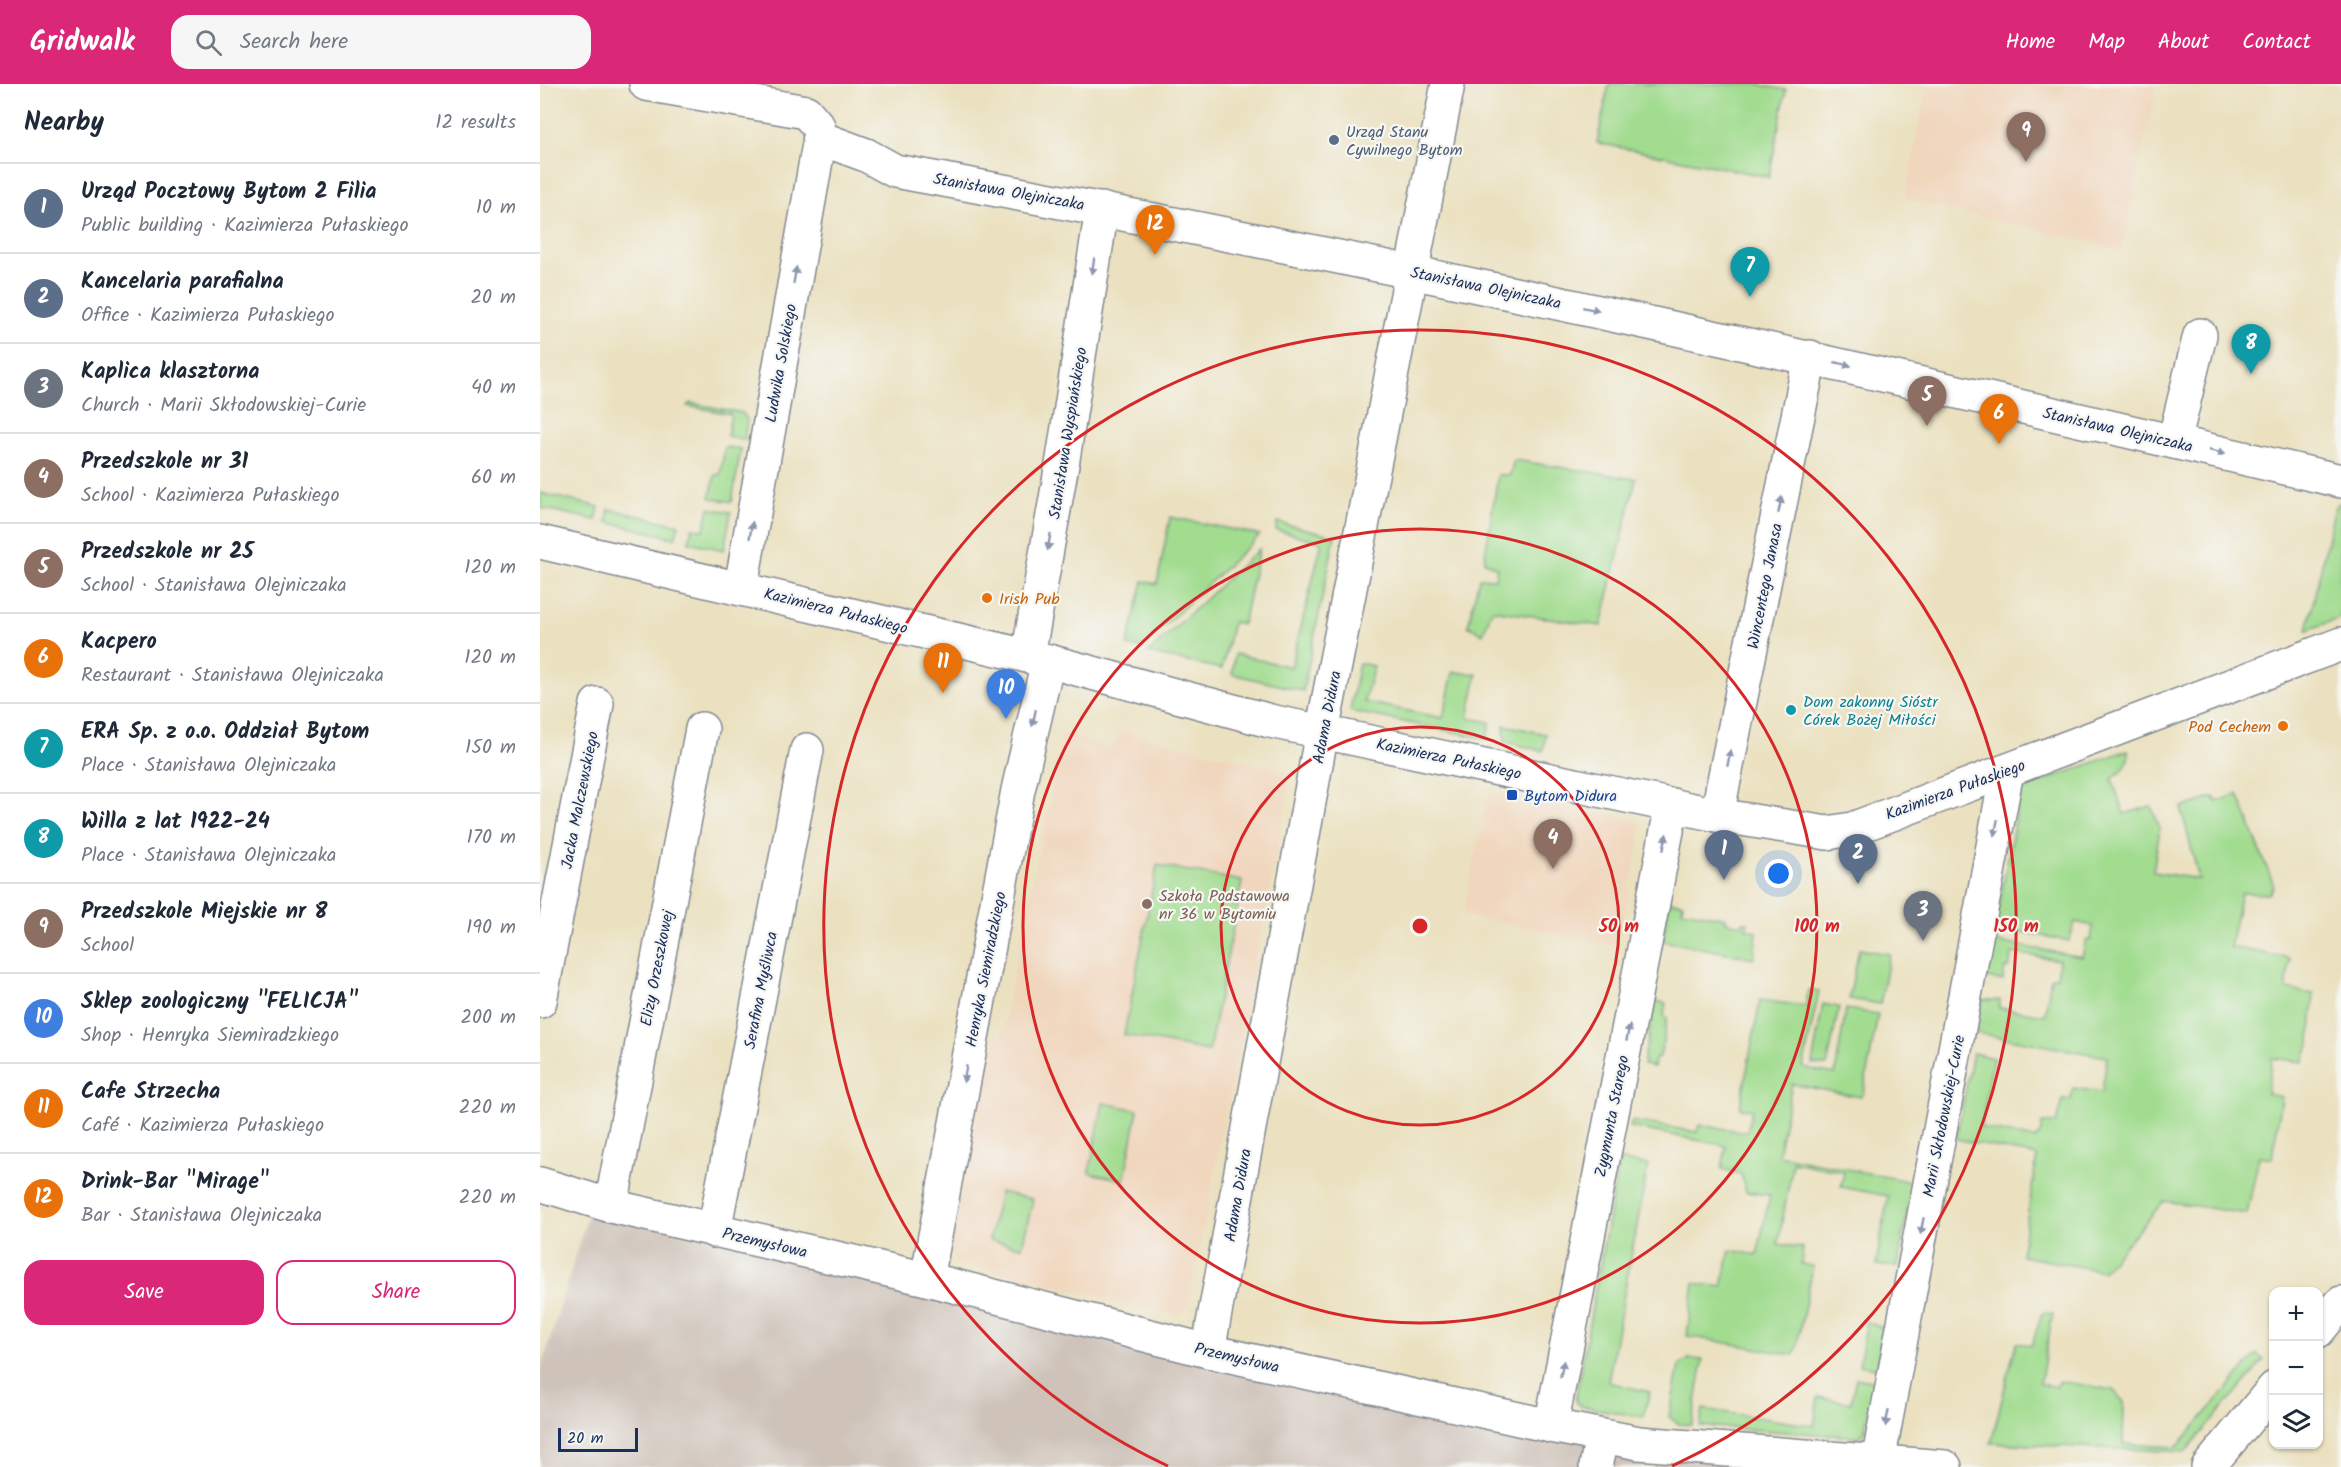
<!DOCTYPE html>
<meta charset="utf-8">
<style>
:root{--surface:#fff;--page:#f6f6f7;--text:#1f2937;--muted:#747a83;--line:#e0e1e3;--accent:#db2777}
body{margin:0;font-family:Kalam,sans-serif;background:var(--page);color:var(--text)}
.controls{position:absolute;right:18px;bottom:18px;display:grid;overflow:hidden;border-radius:12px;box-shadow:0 2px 4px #0004}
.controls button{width:54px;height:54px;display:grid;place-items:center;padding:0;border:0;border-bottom:2px solid var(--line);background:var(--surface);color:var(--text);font:30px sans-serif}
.scale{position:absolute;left:18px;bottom:15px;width:80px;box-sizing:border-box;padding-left:6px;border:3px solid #1b2f5e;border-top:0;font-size:16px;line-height:21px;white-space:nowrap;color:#1b2f5e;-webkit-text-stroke:4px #f6f6f2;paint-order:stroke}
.you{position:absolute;left:1239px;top:790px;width:21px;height:21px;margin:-15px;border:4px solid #fff;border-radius:50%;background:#1a73e8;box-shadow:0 0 0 9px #1a73e833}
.badge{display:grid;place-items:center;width:39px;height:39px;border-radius:50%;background:var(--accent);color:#fff;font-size:20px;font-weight:700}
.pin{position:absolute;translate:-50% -50px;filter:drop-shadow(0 2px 3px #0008)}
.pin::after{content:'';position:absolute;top:32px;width:21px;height:18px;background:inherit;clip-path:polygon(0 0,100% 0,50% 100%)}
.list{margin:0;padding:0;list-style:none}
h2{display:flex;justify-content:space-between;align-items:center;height:78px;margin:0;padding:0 24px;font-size:26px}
h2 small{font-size:20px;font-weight:400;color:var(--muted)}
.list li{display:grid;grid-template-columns:39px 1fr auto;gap:18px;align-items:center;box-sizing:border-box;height:90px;padding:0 24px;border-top:2px solid var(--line)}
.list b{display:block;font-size:22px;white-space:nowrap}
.list p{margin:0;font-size:20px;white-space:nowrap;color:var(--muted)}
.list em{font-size:20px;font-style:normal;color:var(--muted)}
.actions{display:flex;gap:12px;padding:18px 24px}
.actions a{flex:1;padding:14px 0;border:2px solid var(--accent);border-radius:18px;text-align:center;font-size:21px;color:var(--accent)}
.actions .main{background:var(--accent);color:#fff}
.icon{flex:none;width:33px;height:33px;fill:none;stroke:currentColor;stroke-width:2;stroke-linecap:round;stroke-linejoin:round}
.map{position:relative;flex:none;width:1801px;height:1383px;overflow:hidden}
header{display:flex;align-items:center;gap:36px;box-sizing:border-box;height:84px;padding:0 30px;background:var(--accent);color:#fff}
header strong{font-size:28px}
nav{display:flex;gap:33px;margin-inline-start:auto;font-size:21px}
.search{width:420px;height:54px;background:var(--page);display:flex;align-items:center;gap:15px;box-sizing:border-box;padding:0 21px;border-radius:18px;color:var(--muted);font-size:22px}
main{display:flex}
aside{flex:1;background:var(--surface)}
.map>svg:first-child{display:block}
</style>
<header>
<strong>Gridwalk</strong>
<div class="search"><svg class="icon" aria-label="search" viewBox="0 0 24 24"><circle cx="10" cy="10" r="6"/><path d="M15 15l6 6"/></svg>Search here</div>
<nav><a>Home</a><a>Map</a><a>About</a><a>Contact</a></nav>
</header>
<main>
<aside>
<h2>Nearby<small>12 results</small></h2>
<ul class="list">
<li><span class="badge" style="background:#5c6f8a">1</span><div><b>Urząd Pocztowy Bytom 2 Filia</b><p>Public building · Kazimierza Pułaskiego</p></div><em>10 m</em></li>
<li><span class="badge" style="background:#5c6f8a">2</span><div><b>Kancelaria parafialna</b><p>Office · Kazimierza Pułaskiego</p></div><em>20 m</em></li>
<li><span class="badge" style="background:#6b7280">3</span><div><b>Kaplica klasztorna</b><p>Church · Marii Skłodowskiej-Curie</p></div><em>40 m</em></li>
<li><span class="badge" style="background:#8d6e63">4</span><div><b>Przedszkole nr 31</b><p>School · Kazimierza Pułaskiego</p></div><em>60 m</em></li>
<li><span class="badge" style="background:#8d6e63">5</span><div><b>Przedszkole nr 25</b><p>School · Stanisława Olejniczaka</p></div><em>120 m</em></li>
<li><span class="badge" style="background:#e8710a">6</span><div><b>Kacpero</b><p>Restaurant · Stanisława Olejniczaka</p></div><em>120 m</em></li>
<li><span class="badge" style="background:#0f9aa8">7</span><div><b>ERA Sp. z o.o. Oddział Bytom</b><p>Place · Stanisława Olejniczaka</p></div><em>150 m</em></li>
<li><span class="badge" style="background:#0f9aa8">8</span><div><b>Willa z lat 1922-24</b><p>Place · Stanisława Olejniczaka</p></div><em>170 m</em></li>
<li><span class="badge" style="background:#8d6e63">9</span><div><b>Przedszkole Miejskie nr 8</b><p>School</p></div><em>190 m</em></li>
<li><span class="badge" style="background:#3f7fe0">10</span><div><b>Sklep zoologiczny ''FELICJA''</b><p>Shop · Henryka Siemiradzkiego</p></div><em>200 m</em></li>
<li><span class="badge" style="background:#e8710a">11</span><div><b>Cafe Strzecha</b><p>Café · Kazimierza Pułaskiego</p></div><em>220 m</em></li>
<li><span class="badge" style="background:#e8710a">12</span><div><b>Drink-Bar &quot;Mirage&quot;</b><p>Bar · Stanisława Olejniczaka</p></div><em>220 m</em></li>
</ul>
<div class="actions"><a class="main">Save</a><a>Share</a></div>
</aside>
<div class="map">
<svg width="1801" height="1383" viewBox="0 0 1801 1383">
<rect width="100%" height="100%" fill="#f6f6f2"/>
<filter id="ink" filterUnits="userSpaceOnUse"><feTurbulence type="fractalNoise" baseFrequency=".0167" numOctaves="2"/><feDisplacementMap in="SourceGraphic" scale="12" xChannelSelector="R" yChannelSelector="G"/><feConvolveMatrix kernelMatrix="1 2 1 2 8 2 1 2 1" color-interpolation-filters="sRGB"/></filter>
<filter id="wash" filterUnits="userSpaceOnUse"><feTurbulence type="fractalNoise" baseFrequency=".008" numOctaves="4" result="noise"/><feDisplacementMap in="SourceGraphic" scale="24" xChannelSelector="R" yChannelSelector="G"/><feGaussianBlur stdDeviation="1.35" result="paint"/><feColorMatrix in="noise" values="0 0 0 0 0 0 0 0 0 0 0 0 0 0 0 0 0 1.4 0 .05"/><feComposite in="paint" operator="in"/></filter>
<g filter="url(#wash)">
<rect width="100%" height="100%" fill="#ebe1c0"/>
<!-- built -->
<g fill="#f0d6bc">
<path d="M1387 0H1617L1581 166 1365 115Z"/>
<path d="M581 647 752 689 648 1223 638 1231 416 1179 409 1165 454 951 461 952 523 649 572 664Z"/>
<path d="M949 706 1103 738 1078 862 923 831Z"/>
</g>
<!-- industrial -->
<path fill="#cec2b9" d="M49 1127 1233 1383H0V1289Z"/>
<!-- green -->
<g fill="#a1dc8f" stroke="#5e8676" stroke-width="1.5">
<path d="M1069 0H1215L1246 6 1229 93 1057 59Z"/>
<path d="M150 319 203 329 207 336 204 356 187 352 191 330 147 322Z"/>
<path d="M185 363 201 365 192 418 170 414 175 391H180Z"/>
<path d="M974 376 1096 395 1061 542 952 526 943 550 928 542 939 494 955 495 957 484 944 477 958 391H970Z"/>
<path d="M0 409 59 423 56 436 0 424Z"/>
<path d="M1801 418V534L1767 546 1795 422Z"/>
<path d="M169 424 191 428 184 466 149 458 152 444 164 446Z"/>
<path d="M69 425 139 441 135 454 67 438Z"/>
<path d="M630 433 720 451 601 564 587 562 603 497 617 500Z"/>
<path d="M737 438 795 452 763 607 692 590 695 570 751 583 782 458 736 446Z"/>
<path d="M719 465 703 540 693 538 682 585 608 569Z"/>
<path d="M819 579 834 582 824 618 903 634 913 588 937 590 928 634 950 638 947 655 810 627Z"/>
<path d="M964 641 1006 650 1003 667 965 658Z"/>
<path d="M1588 666C1591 680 1582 687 1572 695L1584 730 1611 722 1620 744 1613 788 1659 795 1641 724 1674 713 1677 718 1698 710 1734 802 1729 810 1701 809 1690 863 1750 874 1746 905 1774 910 1770 958 1763 978 1732 974 1727 1010 1742 1013 1732 1074 1719 1072 1707 1130 1624 1117 1563 1187 1481 1172 1497 1072 1416 1055 1433 969 1453 974 1441 1044 1495 1055 1500 1050 1502 1039H1516L1522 1016H1531L1533 1004 1562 1008 1567 973 1436 949 1442 916H1460L1459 924 1505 931 1511 893H1517L1519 876 1472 869 1469 884H1465L1463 897 1446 894 1452 857 1542 873 1546 856H1551L1553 842 1535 838 1529 857 1455 843 1481 705Z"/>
<path d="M617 781 702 797 669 967 584 951Z"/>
<path d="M1129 817 1143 819 1142 826 1186 834V838L1202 841 1203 838H1208L1206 845 1217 847 1214 874 1123 857Z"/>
<path d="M1319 865 1350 870 1340 920 1309 915Z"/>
<path d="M1269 906 1279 907 1263 984 1295 990 1306 925 1338 930 1323 1010 1320 1013 1252 1000 1238 1071 1372 1098 1358 1182 1336 1181 1348 1112 1301 1103 1304 1088 1253 1078 1238 1160 1263 1164 1261 1180 1273 1182 1256 1266 1253 1271 1147 1252 1154 1199 1182 1203 1190 1166 1217 1171 1230 1111 1206 1108 1201 1090 1182 1085 1186 1062 1090 1043 1092 1037 1157 1048 1159 1041 1207 1048 1212 1026 1200 1024 1220 916 1265 922Z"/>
<path d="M1115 917 1126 919 1124 932 1127 934 1120 973H1116L1114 983 1103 981Z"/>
<path d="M1283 920 1299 923 1287 982 1272 980Z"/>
<path d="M563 1019 598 1026 584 1096 549 1089Z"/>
<path d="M1079 1076 1108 1081 1068 1298 1110 1308 1103 1333 1040 1322 1035 1317Z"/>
<path d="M460 1108 493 1115 482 1163 449 1156Z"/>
<path d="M1502 1229 1513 1230 1500 1300 1517 1303 1519 1297 1573 1306 1584 1318 1583 1360 1637 1363 1717 1270 1724 1276 1645 1368 1451 1359 1476 1259 1492 1261Z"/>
<path d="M1327 1238 1344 1244 1338 1281 1335 1284 1319 1281Z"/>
<path d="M1149 1275 1163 1276 1152 1341 1139 1340 1129 1333 1139 1282Z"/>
<path d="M1316 1294 1335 1298 1324 1349 1318 1353 1160 1342 1163 1325 1274 1342 1278 1313 1311 1319Z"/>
</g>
</g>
<g filter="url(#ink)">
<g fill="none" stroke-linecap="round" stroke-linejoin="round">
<defs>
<g id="minor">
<path d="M106 0 266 28 278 42 280 54 326 71 355 87C840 175 1321 284 1801 397"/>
<path d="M1634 358 1660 251"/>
<path d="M0 458 508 577 730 637 1177 731 1287 749 1312 745 1801 560"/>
<path d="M201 503 280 54"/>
<path d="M488 572 523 375 562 125"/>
<path d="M1177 731 1270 273"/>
<path d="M0 917 57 620"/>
<path d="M0 1100 71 1122 387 1195 668 1267 1011 1342 1099 1359 1405 1383"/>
<path d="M71 1122 162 645"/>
<path d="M174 1147 267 666"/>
<path d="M387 1195 478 706 508 577"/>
<path d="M1778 1247 1801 1219"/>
<path d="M668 1267 779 664 908 0"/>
<path d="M1011 1342 1132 721"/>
<path d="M1338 1378 1467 687"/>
<path d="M1056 1383 1062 1352"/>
<path d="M1668 1383 1734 1304"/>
</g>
</defs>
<!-- minor casing -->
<use href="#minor" stroke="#83888f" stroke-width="36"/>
<!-- minor -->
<use href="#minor" stroke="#fff" stroke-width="33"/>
</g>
<!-- one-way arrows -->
<defs><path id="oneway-solid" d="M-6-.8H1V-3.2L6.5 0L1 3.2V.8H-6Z" transform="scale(1.5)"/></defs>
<g fill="#8d97ae">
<use href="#oneway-solid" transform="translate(553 182) rotate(99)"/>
<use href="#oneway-solid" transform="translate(255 191) rotate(-80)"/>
<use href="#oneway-solid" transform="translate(1051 225) rotate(12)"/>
<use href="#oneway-solid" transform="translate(1303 280) rotate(13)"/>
<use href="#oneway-solid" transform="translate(1677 368) rotate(13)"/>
<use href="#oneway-solid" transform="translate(1240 421) rotate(-79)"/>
<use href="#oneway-solid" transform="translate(211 446) rotate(-80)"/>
<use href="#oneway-solid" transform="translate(509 458) rotate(100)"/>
<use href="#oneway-solid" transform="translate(494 634) rotate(102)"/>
<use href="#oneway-solid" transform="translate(1189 674) rotate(-79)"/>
<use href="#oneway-solid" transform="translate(1456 744) rotate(101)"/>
<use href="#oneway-solid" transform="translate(1125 758) rotate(-79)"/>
<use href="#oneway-solid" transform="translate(1088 949) rotate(-79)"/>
<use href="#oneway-solid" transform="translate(425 990) rotate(101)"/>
<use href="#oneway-solid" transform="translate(1382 1142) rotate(101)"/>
<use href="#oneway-solid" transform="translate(1022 1285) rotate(-79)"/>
<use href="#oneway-solid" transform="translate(1347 1334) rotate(101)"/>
</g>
</g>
<!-- distance rings -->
<g fill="none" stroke="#d62828" stroke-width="3">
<circle cx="880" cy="842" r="199"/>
<circle cx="880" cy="842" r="397"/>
<path d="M628 1382A596 596 0 1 1 1132 1382"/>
</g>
<!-- markers -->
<circle fill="#5c6f8a" stroke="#f6f6f2" stroke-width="2" cx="794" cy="56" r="6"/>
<g fill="#e8710a" stroke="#f6f6f2" stroke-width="2">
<circle cx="447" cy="514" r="6"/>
<circle cx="1743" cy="642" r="6"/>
</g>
<circle fill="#0f9aa8" stroke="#f6f6f2" stroke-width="2" cx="1251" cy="626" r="6"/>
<rect fill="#1a4fb4" stroke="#f6f6f2" stroke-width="2" x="966" y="705" width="12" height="12" rx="3"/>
<circle fill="#8d6e63" stroke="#f6f6f2" stroke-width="2" cx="607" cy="820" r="6"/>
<g text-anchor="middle" stroke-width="4.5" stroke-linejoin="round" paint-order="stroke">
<!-- service labels -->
<g font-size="16" fill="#4e5e75" stroke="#f6f6f2" text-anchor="start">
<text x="806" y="53">Urząd Stanu<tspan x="806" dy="18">Cywilnego Bytom</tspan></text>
</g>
<!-- street labels -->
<g font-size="16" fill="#1b2f5e" stroke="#f6f6f2">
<text transform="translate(469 107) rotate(10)" y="6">Stanisława Olejniczaka</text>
<text transform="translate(946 203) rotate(12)" y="6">Stanisława Olejniczaka</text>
<text transform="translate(240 279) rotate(-80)" y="6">Ludwika Solskiego</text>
<text transform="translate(1578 345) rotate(13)" y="6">Stanisława Olejniczaka</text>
<text transform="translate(527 349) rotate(-81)" y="6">Stanisława Wyspiańskiego</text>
<text transform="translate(1224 502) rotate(-79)" y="6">Wincentego Janasa</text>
<text transform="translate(296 526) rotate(14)" y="6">Kazimierza Pułaskiego</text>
<text transform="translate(786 633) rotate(-79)" y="6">Adama Didura</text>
<text transform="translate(909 674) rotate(12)" y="6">Kazimierza Pułaskiego</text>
<text transform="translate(1415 705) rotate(-20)" y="6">Kazimierza Pułaskiego</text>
<text transform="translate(39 716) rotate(-79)" y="6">Jacka Malczewskiego</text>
<text transform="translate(116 884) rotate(-79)" y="6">Elizy Orzeszkowej</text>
<text transform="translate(445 885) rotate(-79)" y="6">Henryka Siemiradzkiego</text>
<text transform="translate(220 906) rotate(-79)" y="6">Serafina Myśliwca</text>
<text transform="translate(1071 1032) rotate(-79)" y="6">Zygmunta Starego</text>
<text transform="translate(1403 1032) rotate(-79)" y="6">Marii Skłodowskiej-Curie</text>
<text transform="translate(697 1111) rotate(-80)" y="6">Adama Didura</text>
<text transform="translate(225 1158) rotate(13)" y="6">Przemysłowa</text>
<text transform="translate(697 1273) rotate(13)" y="6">Przemysłowa</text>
</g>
<!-- food labels -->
<g font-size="16" fill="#c56008" stroke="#f6f6f2" text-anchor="start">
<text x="459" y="520">Irish Pub</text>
<text x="1731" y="648" text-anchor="end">Pod Cechem</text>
</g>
<!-- culture labels -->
<g font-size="16" fill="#0d838f" stroke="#f6f6f2" text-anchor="start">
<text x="1263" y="623">Dom zakonny Sióstr<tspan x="1263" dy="18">Córek Bożej Miłości</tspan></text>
</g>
<!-- transit labels -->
<g font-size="16" fill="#164399" stroke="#f6f6f2" text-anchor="start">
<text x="984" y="717">Bytom Didura</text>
</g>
<!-- education labels -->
<g font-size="16" fill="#785e54" stroke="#f6f6f2" text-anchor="start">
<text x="619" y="817">Szkoła Podstawowa<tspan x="619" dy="18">nr 36 w Bytomiu</tspan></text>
</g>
</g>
<circle cx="880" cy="842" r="9" fill="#d62828" stroke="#f6f6f2" stroke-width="3"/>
<g font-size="18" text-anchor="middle" font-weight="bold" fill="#d62828" stroke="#f6f6f2" stroke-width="4.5" stroke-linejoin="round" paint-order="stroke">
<text x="1079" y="848">50 m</text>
<text x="1277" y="848">100 m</text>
<text x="1476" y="848">150 m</text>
</g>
</svg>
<div class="controls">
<button>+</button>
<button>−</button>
<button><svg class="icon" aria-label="layers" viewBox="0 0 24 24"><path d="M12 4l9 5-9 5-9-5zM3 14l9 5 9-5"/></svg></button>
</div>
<div class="scale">20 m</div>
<div class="you"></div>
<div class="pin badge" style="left:1184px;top:796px;background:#5c6f8a">1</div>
<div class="pin badge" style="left:1318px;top:800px;background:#5c6f8a">2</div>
<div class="pin badge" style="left:1383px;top:857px;background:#6b7280">3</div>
<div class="pin badge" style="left:1013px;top:785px;background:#8d6e63">4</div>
<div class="pin badge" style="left:1387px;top:342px;background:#8d6e63">5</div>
<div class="pin badge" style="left:1459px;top:360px;background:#e8710a">6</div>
<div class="pin badge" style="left:1210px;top:213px;background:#0f9aa8">7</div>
<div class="pin badge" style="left:1711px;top:290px;background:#0f9aa8">8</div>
<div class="pin badge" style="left:1486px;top:78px;background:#8d6e63">9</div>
<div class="pin badge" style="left:466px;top:635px;background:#3f7fe0">10</div>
<div class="pin badge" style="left:403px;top:609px;background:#e8710a">11</div>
<div class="pin badge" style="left:615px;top:171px;background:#e8710a">12</div>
</div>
</main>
